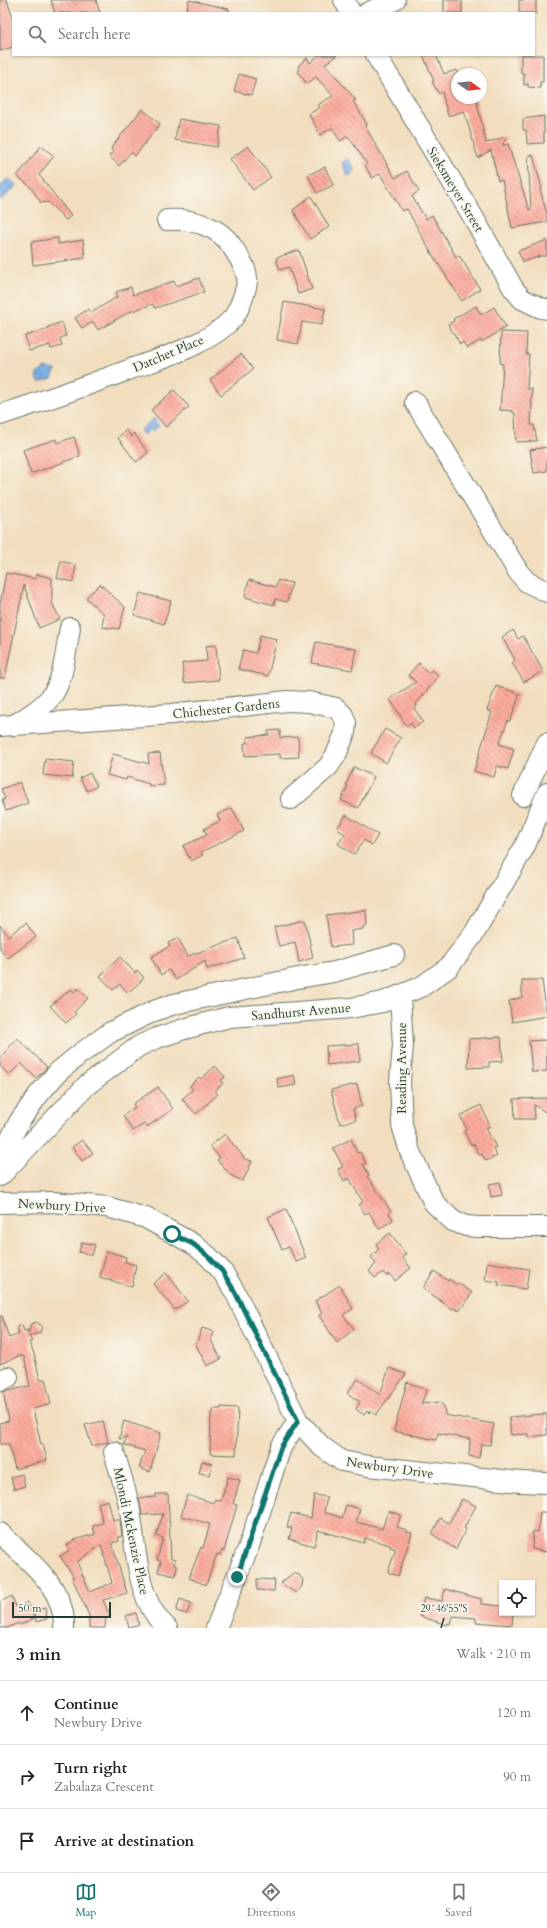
<!DOCTYPE html>
<meta charset="utf-8">
<style>
:root{--surface:#fff;--page:#f6f6f6;--text:#202124;--muted:#757577;--line:#e0e0e0;--accent:#0f766e}
body{margin:0;font-family:Cardo,serif;background:var(--page);color:var(--text)}
.controls{position:absolute;right:12px;bottom:12px;display:grid;overflow:hidden;border-radius:0px;box-shadow:0 1px 3px #0004}
.controls button{width:36px;height:36px;display:grid;place-items:center;padding:0;border:0;border-bottom:1px solid var(--line);background:var(--surface);color:var(--text);font:20px sans-serif}
.compass{position:absolute;left:451px;top:68px;width:36px;height:36px;border-radius:50%;background:var(--surface);box-shadow:0 1px 3px #0004;rotate:105deg}
.scale{position:absolute;left:12px;bottom:10px;width:99px;box-sizing:border-box;padding-left:4px;border:2px solid #1f3d34;border-top:0;font-size:11px;line-height:14px;white-space:nowrap;color:#1f3d34;-webkit-text-stroke:3px #fbf7ec;paint-order:stroke}
.stop{position:absolute;width:12px;height:12px;margin:-9px;border:3px solid #0f766e;border-radius:50%;background:#fff}
.stop.end{background:#0f766e;border-color:#fff;box-shadow:0 1px 4px #0008}
.list{margin:0;padding:0;list-style:none}
h2{display:flex;justify-content:space-between;align-items:center;height:52px;margin:0;padding:0 16px;font-size:17px}
h2 small{font-size:13px;font-weight:400;color:var(--muted)}
.list li{display:grid;grid-template-columns:26px 1fr auto;gap:12px;align-items:center;box-sizing:border-box;height:64px;padding:0 16px;border-top:1px solid var(--line)}
.list b{display:block;font-size:15px;white-space:nowrap}
.list p{margin:0;font-size:13px;white-space:nowrap;color:var(--muted)}
.list em{font-size:13px;font-style:normal;color:var(--muted)}
.icon{flex:none;width:22px;height:22px;fill:none;stroke:currentColor;stroke-width:2;stroke-linecap:round;stroke-linejoin:round}
.map{position:relative;flex:none;width:547px;height:1628px;overflow:hidden}
.search{position:absolute;background:var(--surface);box-shadow:0 1px 3px #0004;left:12px;right:12px;top:12px;height:44px;display:flex;align-items:center;gap:10px;box-sizing:border-box;padding:0 14px;border-radius:0px;color:var(--muted);font-size:15px}
.sheet{height:244px;background:var(--surface)}
nav{display:flex;justify-content:space-around;align-items:center;box-sizing:border-box;height:56px;border-top:1px solid var(--line);background:var(--surface);font-size:11px;color:var(--muted)}
nav a{display:grid;justify-items:center;gap:2px}
nav .on{color:var(--accent)}
.map>svg:first-child{display:block}
</style>
<div class="map">
<svg width="547" height="1628" viewBox="0 0 547 1628">
<defs>
<pattern id="water-waves" width="16" height="10" patternUnits="userSpaceOnUse"><rect width="16" height="10" fill="#7dafe9"/><path d="M0 5q4-4 8 0t8 0" fill="none" stroke="#6690be"/></pattern>
<pattern id="building-back-hatch" width="6" height="6" patternUnits="userSpaceOnUse"><rect width="6" height="6" fill="#fcac9e"/><path d="M-1 5l2 2M0 0l6 6M5-1l2 2" fill="none" stroke="#cb8d82"/></pattern>
</defs>
<rect width="100%" height="100%" fill="#fbf7ec"/>
<filter id="ink" filterUnits="userSpaceOnUse"><feTurbulence type="fractalNoise" baseFrequency=".025" numOctaves="2"/><feDisplacementMap in="SourceGraphic" scale="8" xChannelSelector="R" yChannelSelector="G"/><feConvolveMatrix kernelMatrix="1 2 1 2 8 2 1 2 1" color-interpolation-filters="sRGB"/></filter>
<filter id="wash" filterUnits="userSpaceOnUse"><feTurbulence type="fractalNoise" baseFrequency=".012" numOctaves="4" result="noise"/><feDisplacementMap in="SourceGraphic" scale="16" xChannelSelector="R" yChannelSelector="G"/><feGaussianBlur stdDeviation="0.9" result="paint"/><feColorMatrix in="noise" values="0 0 0 0 0 0 0 0 0 0 0 0 0 0 0 0 0 1.4 0 .05"/><feComposite in="paint" operator="in"/></filter>
<g filter="url(#wash)">
<rect width="100%" height="100%" fill="#f2debf"/>
<!-- water -->
<g fill="url(#water-waves)" stroke="#4e768e">
<path d="M346 159 350 161 355 170 349 176 347 175 342 163Z"/>
<path d="M8 178 17 186 1 200 0 187Z"/>
<path d="M45 368 56 370 52 378 39 382 36 375Z"/>
<path d="M154 418 159 426 153 432 150 429 144 435 140 431Z"/>
</g>
<g id="blocks">
<!-- building -->
<g fill="url(#building-back-hatch)" fill-rule="evenodd">
<path d="M0 0H7L13 19V47L0 51Z"/>
<path d="M51 0H96L100 13H55Z"/>
<path d="M189 0 229 9V13H186Z"/>
<rect x="444" y="0" width="18" height="13"/>
<rect x="519" y="0" width="17" height="13"/>
<path d="M319 55H337L325 64 356 100 353 101 367 124 365 126 395 178 407 171 419 191 412 196 426 219 432 215 456 257 459 255 480 289 462 301 430 251 407 209 402 211 380 174 372 178 365 165 367 164 348 136 340 141 332 128 320 135 309 114 319 108V104L333 96 316 77 307 84 298 72 299 70 298 66 307 58 310 63Z"/>
<path d="M423 55H436L444 74 457 70V98H476L486 143 505 137 506 140 503 143V145L508 144 529 210 531 209 528 156 533 155 542 189H540L546 211H547V222L512 228 502 180 498 181 491 150 478 158 464 111 448 116 442 92 439 94 432 82 434 81Z"/>
<path d="M521 55H543V82H540V88L528 87V84L524 85V73H521Z"/>
<path d="M239 74 256 79 251 95 234 91Z"/>
<path d="M142 109 160 124 135 156 131 152 119 166 109 155 113 152 111 148Z"/>
<path d="M544 116V143L527 144 526 130H523V119Z"/>
<path d="M179 119 221 126 217 147 175 140Z"/>
<path d="M41 146 54 156 39 175 71 216 66 220 48 202 41 203 31 187 17 176Z"/>
<path d="M248 146 271 177 253 190 230 159Z"/>
<path d="M325 167 333 185 317 193 308 175Z"/>
<path d="M311 196 329 227 310 239 293 210Z"/>
<path d="M58 238V244L83 240 85 258 33 265 31 242Z"/>
<path d="M547 240V256H541L523 262 518 251Z"/>
<path d="M299 250 312 289 298 294 289 267 280 270 276 258Z"/>
<path d="M199 278 204 292 155 308 153 304 129 312 98 330 93 322 82 328 75 318 88 309 91 313 117 297 116 292 131 287 133 295 174 281 176 286Z"/>
<path d="M284 302 325 309 322 325 302 322 298 344 277 340Z"/>
<path d="M476 306 481 315 494 307 506 327 482 342 481 340 467 348 463 342 460 344 448 324 454 321 453 319Z"/>
<path d="M62 322 66 336 60 338 62 346 51 349 50 345 29 351 25 336 48 329V327Z"/>
<path d="M501 332 527 333 526 354H529L527 389H532L531 425H534L537 441 516 442 515 413H513V411L500 410 503 364H500Z"/>
<path d="M241 354 253 369 221 395 210 380Z"/>
<path d="M174 390 189 407 166 427 151 410Z"/>
<path d="M126 430 132 437 134 433 148 453 136 462 118 438Z"/>
<path d="M74 437 80 456 31 474 23 450 56 439 57 443Z"/>
<path d="M547 447V471L534 473 530 450Z"/>
<path d="M61 561 76 565 73 582 57 578Z"/>
<path d="M6 573 36 579V574L52 578V603L60 619 39 628 24 585 5 678H0V604Z"/>
<path d="M249 580 276 587 278 580 292 583 287 602 275 599 274 605 245 597Z"/>
<path d="M100 584 125 607 119 629 102 627 104 614 86 598Z"/>
<path d="M140 593 171 601 164 624 134 615Z"/>
<path d="M513 630 518 639 523 636 543 671 524 682 512 663 515 660 502 637Z"/>
<path d="M260 635 277 639 268 676 238 669 243 650 256 653Z"/>
<path d="M316 642 356 649 352 670 312 663Z"/>
<path d="M216 645 219 680 184 683 182 663 207 661 206 646Z"/>
<path d="M419 663 429 673 432 670 439 676 416 704 417 706 414 708 423 722 414 728 410 722 407 727 390 699 416 682 408 675Z"/>
<path d="M496 686 520 694 510 721 508 720 499 744 514 749 508 769 497 766 494 777 474 771 492 712 487 710Z"/>
<path d="M385 729 401 738 386 763 371 753Z"/>
<path d="M280 730V738L298 737 299 757 280 758V754L245 756 244 743H247V737L269 735 268 731Z"/>
<path d="M160 753 164 785 149 786V784L127 777 126 780 107 775 113 754 149 764 148 754Z"/>
<path d="M45 759 74 762 72 778 43 775Z"/>
<path d="M354 767 374 777 358 808 341 800 348 786 346 785Z"/>
<path d="M90 773 97 786 87 791 80 778Z"/>
<path d="M20 782 28 803 6 811 2 800 5 799 1 789Z"/>
<path d="M232 808 244 831 201 852 203 855 191 861 183 846 207 835 204 829 220 821 217 815Z"/>
<path d="M346 815 378 835 372 845 364 840 354 854 338 844 345 834 337 829Z"/>
<path d="M366 910 367 926H363V929L351 931 352 945 331 947 326 915Z"/>
<path d="M305 920 313 958 299 962 295 942 279 946 274 927Z"/>
<path d="M26 923 36 937 8 958 0 950V925L8 936Z"/>
<path d="M178 938 188 956 238 938 244 958 207 969 205 961 176 980 169 970 161 975 151 957 170 946 168 943Z"/>
<path d="M120 957 135 973 137 970 144 978 128 993 120 984 113 990 100 976Z"/>
<path d="M522 980H542L547 1016 512 1022 509 1001 522 997Z"/>
<path d="M78 988 88 998 74 1012 76 1014 66 1023 50 1006 71 989 74 992Z"/>
<path d="M501 1037 503 1061 489 1062V1067L468 1068 469 1039Z"/>
<path d="M17 1038 47 1067 36 1078 21 1063 9 1075 0 1066V1058Z"/>
<path d="M546 1040 547 1071 532 1072 529 1041Z"/>
<path d="M359 1044 360 1061 327 1065 326 1046Z"/>
<path d="M215 1066 225 1077 220 1081 223 1083 215 1091 218 1094 196 1114 182 1099 193 1089 190 1086 199 1077 201 1079Z"/>
<path d="M294 1075 296 1085 279 1088 277 1079Z"/>
<path d="M357 1084 362 1106 353 1109 356 1120 340 1124 331 1090Z"/>
<path d="M158 1087 173 1109 147 1127 144 1124 133 1131 123 1116 135 1107 133 1104Z"/>
<path d="M547 1098V1113L534 1105 535 1119H515L514 1099Z"/>
<path d="M481 1105 490 1126 486 1128 496 1147 493 1148 497 1156 486 1161 482 1154 479 1155 474 1144 471 1145 464 1131 467 1129 460 1116Z"/>
<path d="M225 1134 245 1159 252 1161 243 1181 230 1175 217 1160 220 1158 210 1146Z"/>
<path d="M351 1139 357 1153 360 1152 366 1163 363 1164 369 1175 367 1176 391 1211 389 1213 393 1220 379 1229 369 1212 365 1214 359 1205 363 1202 349 1178 344 1181 338 1169 343 1167 333 1148Z"/>
<path d="M82 1140 93 1153 82 1161 72 1147Z"/>
<path d="M500 1182 502 1195 491 1197 489 1184Z"/>
<path d="M286 1209 306 1258 296 1262 289 1247 282 1250 268 1217Z"/>
<path d="M390 1233 406 1254 402 1257 411 1268 395 1281 390 1274 386 1276 383 1272 375 1278 369 1271 376 1264 371 1257 379 1249 376 1244Z"/>
<path d="M82 1242 95 1245 92 1255 79 1252Z"/>
<path d="M107 1251 126 1257 125 1262 136 1265 132 1287 100 1277Z"/>
<path d="M487 1262 529 1269 526 1289 498 1285 499 1282 485 1280Z"/>
<path d="M434 1271 448 1281 449 1279 457 1285 458 1283 472 1293 459 1311 454 1308 452 1309 423 1288Z"/>
<path d="M166 1273 188 1301 175 1310 153 1284Z"/>
<path d="M340 1285 353 1309 343 1315 354 1329 337 1343 319 1315 322 1313 315 1301Z"/>
<path d="M2 1316 9 1338 19 1334 17 1327 22 1325 24 1331 27 1330 28 1334 31 1324 36 1322 42 1326 40 1333 29 1336 32 1341 29 1342 34 1354 40 1380 45 1379 51 1404 33 1409 41 1445 43 1444 47 1460 15 1469 9 1444H0V1423L9 1421 3 1392 30 1386 24 1356 21 1357V1355L0 1364V1317Z"/>
<path d="M202 1328 214 1332 211 1340 221 1359 207 1366 196 1345Z"/>
<path d="M389 1368 406 1374 376 1415 371 1411 369 1413 367 1411 364 1415 356 1409 360 1402 347 1393 358 1379 380 1395Z"/>
<path d="M407 1382 427 1390 421 1404 439 1402 444 1406 445 1415 494 1424 490 1445 481 1444 479 1458 469 1456 470 1439 438 1433 436 1440 394 1431Z"/>
<path d="M221 1407 238 1408 236 1455 210 1454 211 1413H213V1409H221Z"/>
<path d="M542 1414H547V1435L529 1437 528 1434 511 1435 509 1417Z"/>
<path d="M103 1421 108 1442 92 1446 85 1425Z"/>
<path d="M124 1421 161 1433 150 1472 139 1468 145 1451 124 1445 127 1437 119 1439Z"/>
<path d="M202 1461 212 1464 210 1475 199 1473Z"/>
<path d="M22 1474 25 1486 14 1489 11 1477Z"/>
<path d="M228 1477 240 1480 233 1504 237 1505 224 1551 222 1550 220 1555 217 1554 206 1585 189 1578 201 1547 203 1548 210 1524 181 1516 187 1495 214 1503 215 1499 221 1501Z"/>
<path d="M156 1494H168L171 1559 175 1560 174 1565 177 1566 175 1576 158 1572 161 1561 157 1560 163 1538 156 1536 163 1514 142 1515 139 1498 156 1497Z"/>
<path d="M314 1495 327 1497 324 1512 342 1518 346 1505 360 1509 356 1522 382 1529 388 1511 401 1515 397 1527 407 1530V1532L412 1533 398 1576 388 1572 396 1549 390 1547V1545L365 1538 364 1543 318 1530 314 1546 289 1539 292 1528 287 1527 291 1513 311 1518Z"/>
<path d="M462 1499 476 1506 464 1528 466 1529 456 1549 432 1534 440 1518 449 1523Z"/>
<path d="M108 1500 113 1520H120L122 1536 118 1537 119 1541 112 1543 127 1593 103 1600 110 1616 106 1618 105 1628H89V1615L72 1578 74 1577 60 1556 70 1550 67 1545 74 1540 95 1534 93 1526 103 1523 98 1503ZM101 1545 112 1583 90 1592 77 1562Z"/>
<path d="M540 1512H547V1552L532 1549 533 1531 538 1532Z"/>
<path d="M293 1573 299 1575 303 1580 302 1586 296 1593 281 1583Z"/>
<path d="M257 1579 275 1580 274 1591 257 1590Z"/>
<path d="M445 1589 481 1599V1604L502 1606V1613H513L512 1625 476 1622V1618L452 1616 450 1624 448 1623 447 1625 419 1616 424 1598 442 1601Z"/>
<path d="M12 1596 16 1607 28 1602 34 1618 20 1625 18 1623 7 1628H0V1602Z"/>
<path d="M180 1599 191 1603 187 1614 176 1611Z"/>
<path d="M45 1608 47 1619 36 1622 34 1611Z"/>
<path d="M136 1613 139 1625 129 1628 126 1616Z"/>
</g>
</g>
</g>
<g filter="url(#ink)">
<use href="#blocks" fill-opacity="0" stroke="#697565" stroke-width="1"/>
<g fill="none" stroke-linecap="round" stroke-linejoin="round">
<defs>
<g id="minor">
<path d="M344 0 351 13"/>
<path d="M367 13 395 0"/>
<path d="M376 55 472 215 513 288 522 299 541 308 547 309"/>
<path d="M415 402 519 573 527 582 547 592"/>
<path d="M0 415C44 401 88 385 131 369 164 357 210 344 233 318 239 310 248 287 247 278 246 267 239 257 233 248 220 226 191 218 167 220"/>
<path d="M14 725C27 717 44 707 53 694 64 678 66 648 70 628"/>
<path d="M0 726 172 714 287 701 309 702 336 708 343 715 346 723 345 733 336 755 328 767 291 799"/>
<path d="M523 796 547 743"/>
<path d="M400 997 403 1045 400 1081 402 1125 410 1152 434 1203 453 1221 466 1226 478 1227H547"/>
<path d="M6 1170 7 1158 11 1138 19 1122 39 1094 58 1072 80 1054 111 1032 154 1011 174 1004 298 978 334 972 394 955"/>
<path d="M0 1176 87 1085 139 1046 157 1038 184 1029 229 1017 351 1008 383 1002 421 987 449 967 475 932 525 846 547 793"/>
<path d="M0 1203 53 1202 107 1207 146 1218 193 1244 208 1256 222 1271 235 1292 298 1421 322 1447 342 1461 368 1466 521 1482 547 1483"/>
<path d="M0 1381 8 1377"/>
<path d="M114 1452C119 1469 125 1487 129 1505 137 1545 134 1599 167 1628"/>
<path d="M0 1533C26 1559 66 1586 64 1628"/>
<path d="M216 1628 249 1546 281 1447 298 1421"/>
</g>
</defs>
<!-- minor casing -->
<use href="#minor" stroke="#697565" stroke-width="22"/>
<!-- minor -->
<use href="#minor" stroke="#fff" stroke-width="20"/>
</g>
</g>
<g fill="none" stroke-linecap="round" stroke-linejoin="round" filter="url(#ink)">
<!-- route -->
<path stroke="#0f766e" stroke-width="5" d="M172 1234 193 1244 208 1256 222 1271 235 1292 298 1421 281 1447 237 1577"/>
</g>
<!-- ticks -->
<path fill="none" stroke="#1f3d34" stroke-width="1.5" d="M441 1628 444 1618"/>
<g text-anchor="middle" stroke-width="3.5" stroke-linejoin="round" paint-order="stroke">
<!-- street labels -->
<g font-size="13" fill="#1f3d34" stroke="#fbf7ec">
<text transform="translate(456 189) rotate(59)" y="5">Sieksmeyer Street</text>
<text transform="translate(168 353) rotate(-23)" y="5">Datchet Place</text>
<text transform="translate(226 708) rotate(-6)" y="5">Chichester Gardens</text>
<text transform="translate(301 1011) rotate(-5)" y="5">Sandhurst Avenue</text>
<text transform="translate(401 1068) rotate(-90)" y="5">Reading Avenue</text>
<text transform="translate(62 1205) rotate(3)" y="5">Newbury Drive</text>
<text transform="translate(390 1467) rotate(8)" y="5">Newbury Drive</text>
<text transform="translate(132 1531) rotate(78)" y="5">Mlondi Mckenzie Place</text>
</g>
</g>
<g font-size="10" text-anchor="middle" fill="#1f3d34" stroke="#fbf7ec" stroke-width="3.5" stroke-linejoin="round" paint-order="stroke">
<text x="444" y="1612">29°46'55"S</text>
</g>
</svg>
<div class="controls">
<button><svg class="icon" aria-label="locate" viewBox="0 0 24 24"><circle cx="12" cy="12" r="6"/><path d="M12 2v4M12 18v4M2 12h4M18 12h4"/></svg></button>
</div>
<svg class="compass" viewBox="-18 -18 36 36"><path d="M0-13l5 13h-10z" fill="#e53935"/><path d="M0 13l5-13h-10z" fill="#757577"/></svg>
<div class="scale">50 m</div>
<div class="stop" style="left:172px;top:1234px"></div>
<div class="stop end" style="left:237px;top:1577px"></div>
<div class="search"><svg class="icon" aria-label="search" viewBox="0 0 24 24"><circle cx="10" cy="10" r="6"/><path d="M15 15l6 6"/></svg>Search here</div>
</div>
<section class="sheet">
<h2>3 min<small>Walk · 210 m</small></h2>
<ul class="list">
<li><svg class="icon" aria-label="ahead" viewBox="0 0 24 24"><path d="M12 20V5M6 11l6-6 6 6"/></svg><div><b>Continue</b><p>Newbury Drive</p></div><em>120 m</em></li>
<li><svg class="icon" aria-label="right" viewBox="0 0 24 24"><path d="M7 20v-9h11M14 6l5 5-5 5"/></svg><div><b>Turn right</b><p>Zabalaza Crescent</p></div><em>90 m</em></li>
<li><svg class="icon" aria-label="arrive" viewBox="0 0 24 24"><path d="M6 21V4h12l-3 4 3 4H6"/></svg><div><b>Arrive at destination</b></div></li>
</ul>
</section>
<nav>
<a class="on"><svg class="icon" aria-label="map" viewBox="0 0 24 24"><path d="M3 6l6-2 6 2 6-2v14l-6 2-6-2-6 2zM9 4v14M15 6v14"/></svg>Map</a>
<a><svg class="icon" aria-label="directions" viewBox="0 0 24 24"><path d="M12 3l9 9-9 9-9-9zM9 14v-3h6M13 9l2 2-2 2"/></svg>Directions</a>
<a><svg class="icon" aria-label="saved" viewBox="0 0 24 24"><path d="M7 4h10v16l-5-4-5 4z"/></svg>Saved</a>
</nav>
